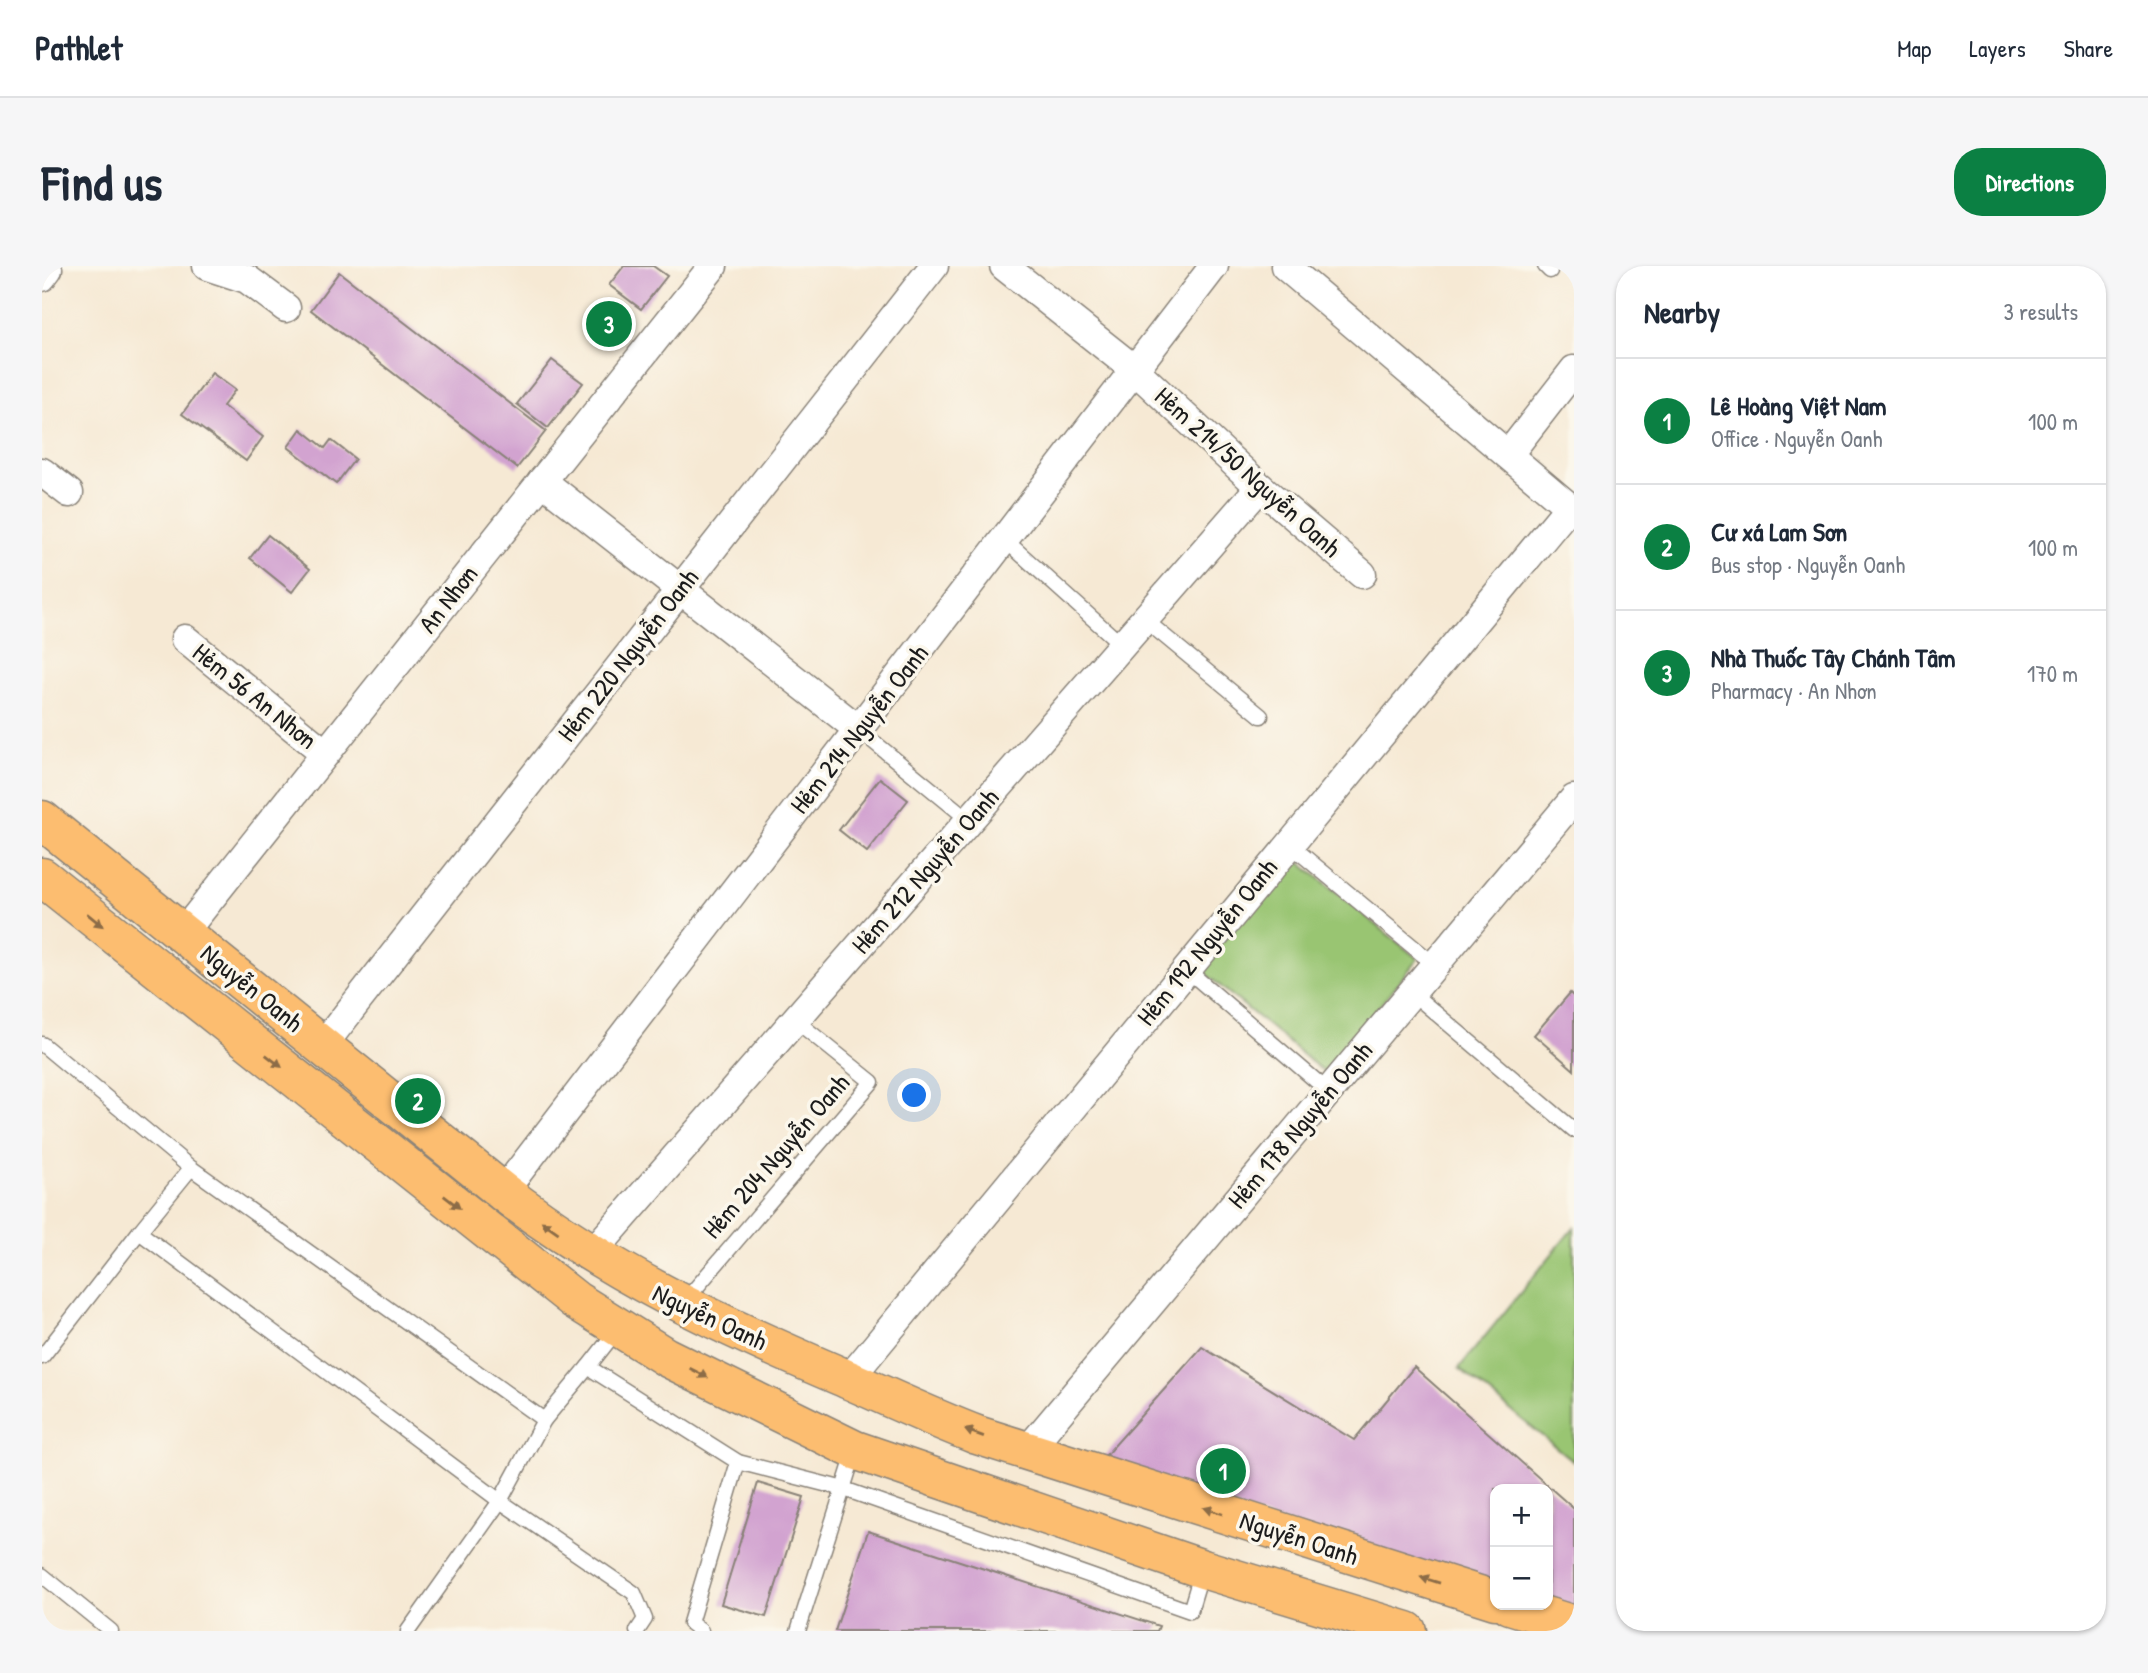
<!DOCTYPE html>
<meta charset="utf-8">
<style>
:root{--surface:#fff;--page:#f6f6f7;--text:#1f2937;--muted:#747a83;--line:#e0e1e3;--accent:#0b8043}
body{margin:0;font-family:"Patrick Hand",sans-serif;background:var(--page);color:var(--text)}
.controls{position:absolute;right:21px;bottom:21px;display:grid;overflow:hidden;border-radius:14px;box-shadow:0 2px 5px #0004}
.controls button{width:63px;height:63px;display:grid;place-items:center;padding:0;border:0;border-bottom:2px solid var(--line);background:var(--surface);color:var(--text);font:35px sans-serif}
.you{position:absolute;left:873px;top:830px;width:24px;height:24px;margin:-18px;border:5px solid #fff;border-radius:50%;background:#1a73e8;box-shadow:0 0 0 10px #1a73e833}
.badge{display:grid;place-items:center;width:46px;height:46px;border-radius:50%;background:var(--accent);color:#fff;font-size:23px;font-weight:700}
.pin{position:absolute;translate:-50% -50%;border:4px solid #fff;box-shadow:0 2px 7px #0006}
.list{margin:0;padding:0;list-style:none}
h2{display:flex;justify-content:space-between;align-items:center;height:91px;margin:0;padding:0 28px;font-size:30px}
h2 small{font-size:23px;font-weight:400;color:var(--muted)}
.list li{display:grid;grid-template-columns:46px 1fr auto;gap:21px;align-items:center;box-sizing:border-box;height:126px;padding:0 28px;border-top:2px solid var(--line)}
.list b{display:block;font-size:26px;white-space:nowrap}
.list p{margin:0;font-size:23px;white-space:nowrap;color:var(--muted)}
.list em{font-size:23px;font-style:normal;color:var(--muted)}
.map{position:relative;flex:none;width:1532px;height:1365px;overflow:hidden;border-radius:28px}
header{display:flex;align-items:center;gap:42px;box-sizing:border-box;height:98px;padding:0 35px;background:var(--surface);border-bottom:2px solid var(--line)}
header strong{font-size:33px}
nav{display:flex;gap:38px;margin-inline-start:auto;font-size:24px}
.intro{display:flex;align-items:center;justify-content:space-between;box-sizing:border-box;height:168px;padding:0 42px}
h1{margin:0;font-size:49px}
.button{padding:18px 32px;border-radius:28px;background:var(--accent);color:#fff;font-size:24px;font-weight:700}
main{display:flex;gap:42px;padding:0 42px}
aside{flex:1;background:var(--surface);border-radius:28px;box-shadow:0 2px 5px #0004}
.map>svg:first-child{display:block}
</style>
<header>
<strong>Pathlet</strong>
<nav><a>Map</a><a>Layers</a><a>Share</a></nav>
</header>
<div class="intro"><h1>Find us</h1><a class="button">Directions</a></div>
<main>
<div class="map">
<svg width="1532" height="1365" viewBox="0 0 1532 1365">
<rect width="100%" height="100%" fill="#fbf7ec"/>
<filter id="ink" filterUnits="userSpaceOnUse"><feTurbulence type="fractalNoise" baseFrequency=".0143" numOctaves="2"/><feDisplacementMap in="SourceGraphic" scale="14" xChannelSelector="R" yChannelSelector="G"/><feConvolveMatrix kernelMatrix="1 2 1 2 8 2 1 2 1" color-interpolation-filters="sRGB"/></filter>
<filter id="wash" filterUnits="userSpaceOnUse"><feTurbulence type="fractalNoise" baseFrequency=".00686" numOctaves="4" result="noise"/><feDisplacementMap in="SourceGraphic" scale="28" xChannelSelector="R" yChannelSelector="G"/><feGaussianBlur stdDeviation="1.57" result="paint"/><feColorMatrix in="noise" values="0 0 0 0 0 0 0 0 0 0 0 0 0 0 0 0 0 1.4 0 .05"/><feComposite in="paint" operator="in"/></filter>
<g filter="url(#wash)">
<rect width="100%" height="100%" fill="#f6e9d4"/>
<!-- green -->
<g fill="#99c572" stroke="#5a7047" stroke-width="2">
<path d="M1249 589 1376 693 1283 807 1158 703Z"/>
<path d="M1532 961V1196L1417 1102Z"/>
</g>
<g id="blocks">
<!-- building -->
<g fill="#d2a3d0">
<path d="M582 0H611L625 10 599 43 567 19Z"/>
<path d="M297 6 504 165 475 202 269 44Z"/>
<path d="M510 94 541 117 506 162 475 138Z"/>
<path d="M170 107 193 124 181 140 221 171 204 195 140 148Z"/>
<path d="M259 163 283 182 289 174 313 193 294 218 246 181Z"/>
<path d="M226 269 268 303 250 326 208 292Z"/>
<path d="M838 512 866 534 825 586 797 564Z"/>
<path d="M1528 727 1532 731V804L1492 769Z"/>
<path d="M1160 1081 1312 1174 1372 1101 1532 1243V1345L1506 1337V1223H1453V1321L1055 1199Z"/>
<path d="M716 1217 762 1231 724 1351 679 1338Z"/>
<path d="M826 1265 1117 1360 1115 1365H793Z"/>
</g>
</g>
</g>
<g filter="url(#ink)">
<use href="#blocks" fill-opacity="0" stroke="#898278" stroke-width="2"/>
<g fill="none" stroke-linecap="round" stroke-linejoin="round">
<defs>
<g id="service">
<path d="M1503 0 1508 5"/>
<path d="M962 273 1080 379"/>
<path d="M1103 354 1219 450"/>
<path d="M816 463 927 554"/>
<path d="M1246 577 1393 699"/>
<path d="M1144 703 1287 826"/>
<path d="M1370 727 1532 864"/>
<path d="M0 778 149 902 502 1154"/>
<path d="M97 966 149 902"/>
<path d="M642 1036 830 816 753 754"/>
<path d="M575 1064 546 1101 696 1196 802 1223 1148 1345 1160 1305"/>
<path d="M0 1091 97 966 458 1235 592 1327 603 1353 595 1365"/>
<path d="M0 1309 69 1365"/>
<path d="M366 1365 458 1235 502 1154 546 1101"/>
<path d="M659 1365 648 1357 696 1196"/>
<path d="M756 1365 813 1185"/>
</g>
<g id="minor">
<path d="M165 0 205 13 244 42"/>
<path d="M962 0 1093 104 1218 221 1320 308"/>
<path d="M1243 0 1532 245"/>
<path d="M0 11 6 3"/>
<path d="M1466 189 1532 104"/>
<path d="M0 206 27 227"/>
<path d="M500 215 816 463"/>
<path d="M143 373 283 487"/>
<path d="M141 667 671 0"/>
<path d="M281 779 892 0"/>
<path d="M461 926 1172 0"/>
<path d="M549 988 1218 221"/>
<path d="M806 1114 1527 241"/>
<path d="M985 1185 1532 533"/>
</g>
<g id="primary">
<path d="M0 554 461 926C569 1008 674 1057 798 1110 844 1130 888 1151 935 1169L1453 1334"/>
<path d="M0 611 533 1034 624 1091 813 1184 1161 1303 1365 1365"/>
<path d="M1468 1339 1532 1359"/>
</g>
</defs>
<!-- service casing -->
<use href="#service" stroke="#898278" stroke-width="17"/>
<!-- minor casing -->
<use href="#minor" stroke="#898278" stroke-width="31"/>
<!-- primary casing -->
<use href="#primary" stroke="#898278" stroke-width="41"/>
<!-- service -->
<use href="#service" stroke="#fff" stroke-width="14"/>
<!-- minor -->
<use href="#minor" stroke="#fff" stroke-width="28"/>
<!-- primary -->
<use href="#primary" stroke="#fcbd6f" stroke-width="38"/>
</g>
<!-- one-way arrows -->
<defs><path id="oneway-solid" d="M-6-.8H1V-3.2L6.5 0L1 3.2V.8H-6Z" transform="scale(1.75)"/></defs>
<g fill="#8c6c46">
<use href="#oneway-solid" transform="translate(53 654) rotate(39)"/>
<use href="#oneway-solid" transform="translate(232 795) rotate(38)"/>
<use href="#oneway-solid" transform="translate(410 936) rotate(38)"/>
<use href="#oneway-solid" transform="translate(508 961) rotate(-145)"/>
<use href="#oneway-solid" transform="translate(657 1107) rotate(27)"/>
<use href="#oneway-solid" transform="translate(932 1167) rotate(-160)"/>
<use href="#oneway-solid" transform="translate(1171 1245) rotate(-162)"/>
<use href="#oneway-solid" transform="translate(1388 1314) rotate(-163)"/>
</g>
</g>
<g text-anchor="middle" stroke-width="7" stroke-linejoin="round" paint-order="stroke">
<!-- street labels -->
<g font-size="26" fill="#1c1c1c" stroke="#fbf7ec">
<text transform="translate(1206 206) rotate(42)" y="9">Hẻm 214/50 Nguyễn Oanh</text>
<text transform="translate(406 333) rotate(-52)" y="9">An Nhơn</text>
<text transform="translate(586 389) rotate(-52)" y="9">Hẻm 220 Nguyễn Oanh</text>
<text transform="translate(213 430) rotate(39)" y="9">Hẻm 56 An Nhơn</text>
<text transform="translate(817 463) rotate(-52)" y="9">Hẻm 214 Nguyễn Oanh</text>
<text transform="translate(883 605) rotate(-49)" y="9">Hẻm 212 Nguyễn Oanh</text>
<text transform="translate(1165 676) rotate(-51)" y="9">Hẻm 192 Nguyễn Oanh</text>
<text transform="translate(210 722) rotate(39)" y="9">Nguyễn Oanh</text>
<text transform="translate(1258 859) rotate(-50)" y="9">Hẻm 178 Nguyễn Oanh</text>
<text transform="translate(734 890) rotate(-49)" y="9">Hẻm 204 Nguyễn Oanh</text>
<text transform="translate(668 1051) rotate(25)" y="9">Nguyễn Oanh</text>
<text transform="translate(1257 1272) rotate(18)" y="9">Nguyễn Oanh</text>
</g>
</g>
</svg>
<div class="controls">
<button>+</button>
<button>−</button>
</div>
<div class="you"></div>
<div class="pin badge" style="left:1181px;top:1205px">1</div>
<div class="pin badge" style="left:376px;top:835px">2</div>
<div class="pin badge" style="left:567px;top:58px">3</div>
</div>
<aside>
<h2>Nearby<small>3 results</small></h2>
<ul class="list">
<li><span class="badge">1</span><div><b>Lê Hoàng Việt Nam</b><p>Office · Nguyễn Oanh</p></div><em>100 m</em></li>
<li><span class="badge">2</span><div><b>Cư xá Lam Sơn</b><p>Bus stop · Nguyễn Oanh</p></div><em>100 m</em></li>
<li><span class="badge">3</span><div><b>Nhà Thuốc Tây Chánh Tâm</b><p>Pharmacy · An Nhơn</p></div><em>170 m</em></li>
</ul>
</aside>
</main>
